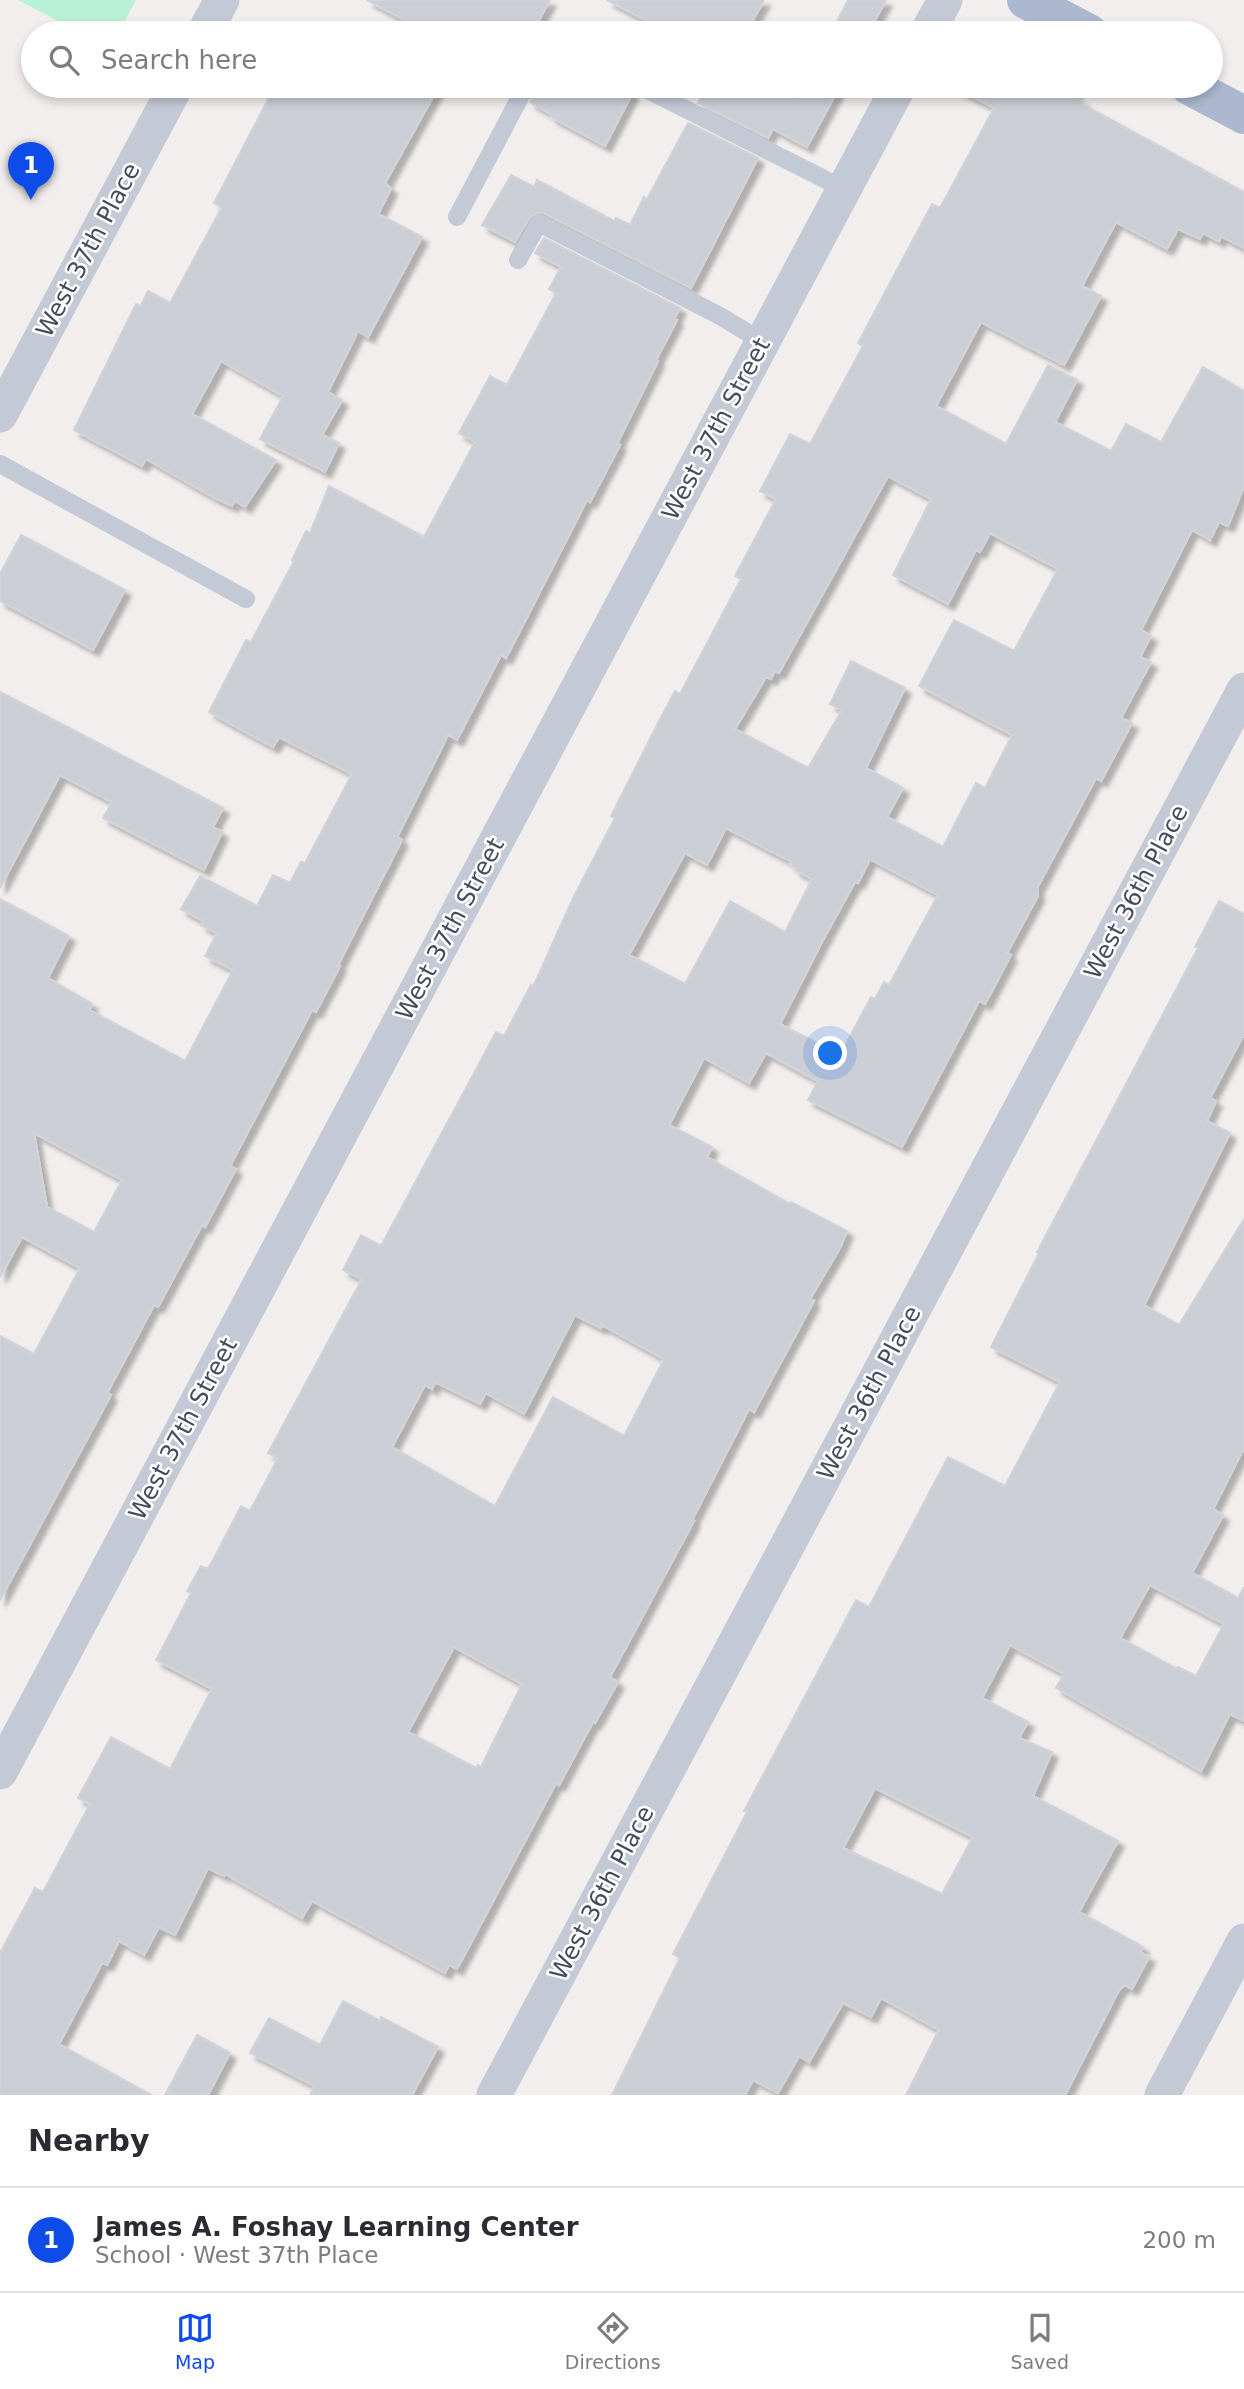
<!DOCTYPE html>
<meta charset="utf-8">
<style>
:root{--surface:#fff;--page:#f7f7f7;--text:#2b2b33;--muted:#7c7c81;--line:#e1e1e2;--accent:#0e4cea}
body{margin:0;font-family:"DejaVu Sans",sans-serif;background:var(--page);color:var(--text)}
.you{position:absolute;left:831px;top:1054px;width:24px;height:24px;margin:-18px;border:5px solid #fff;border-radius:50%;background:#1a73e8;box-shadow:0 0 0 10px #1a73e833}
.badge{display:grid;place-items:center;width:46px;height:46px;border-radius:50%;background:var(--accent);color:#fff;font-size:23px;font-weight:700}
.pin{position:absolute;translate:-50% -58px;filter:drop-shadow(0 2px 4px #0008)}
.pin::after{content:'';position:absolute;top:37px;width:24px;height:21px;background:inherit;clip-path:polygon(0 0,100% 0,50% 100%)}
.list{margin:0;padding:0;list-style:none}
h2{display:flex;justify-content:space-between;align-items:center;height:91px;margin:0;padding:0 28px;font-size:30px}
h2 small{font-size:23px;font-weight:400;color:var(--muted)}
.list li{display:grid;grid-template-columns:46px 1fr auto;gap:21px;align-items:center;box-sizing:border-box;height:105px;padding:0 28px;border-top:2px solid var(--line)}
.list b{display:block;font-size:26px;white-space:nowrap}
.list p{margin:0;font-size:23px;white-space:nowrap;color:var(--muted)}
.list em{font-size:23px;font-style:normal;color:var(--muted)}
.icon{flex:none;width:38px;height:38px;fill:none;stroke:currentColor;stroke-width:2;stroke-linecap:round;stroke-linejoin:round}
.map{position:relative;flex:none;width:1244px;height:2095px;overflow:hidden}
.search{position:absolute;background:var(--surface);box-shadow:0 4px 10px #0003;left:21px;right:21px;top:21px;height:77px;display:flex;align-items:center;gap:18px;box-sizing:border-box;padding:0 24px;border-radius:38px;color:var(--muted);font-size:26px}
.sheet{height:196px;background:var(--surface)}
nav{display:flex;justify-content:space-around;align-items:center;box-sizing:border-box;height:98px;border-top:2px solid var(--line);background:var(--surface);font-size:19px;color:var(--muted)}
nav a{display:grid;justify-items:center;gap:4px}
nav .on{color:var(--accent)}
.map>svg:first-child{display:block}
</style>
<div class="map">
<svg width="1244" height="2095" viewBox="0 0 1244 2095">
<defs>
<filter id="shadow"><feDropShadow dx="6" dy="6" stdDeviation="2" flood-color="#0004"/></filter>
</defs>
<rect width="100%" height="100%" fill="#f1eeed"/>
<!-- green -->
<path fill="#b9f1d7" d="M18 0H136L123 24 106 33H81Z"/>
<!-- building -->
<g fill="#ccced6" stroke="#d1d2da" stroke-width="2" fill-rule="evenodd" filter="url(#shadow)">
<path d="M367 0H550L532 33H429Z"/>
<path d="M607 0H764L746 33H670Z"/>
<path d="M848 0H886L868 33H831Z"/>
<path d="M275 86H439L385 183 391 189 378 214 422 237 368 337 358 331 328 392 342 400 322 435 339 443 325 472 260 439 283 396 221 361 192 414 276 460 245 507 235 501 232 506 215 498 146 459 142 466 74 430 136 304 141 306 148 291 170 303 222 207 214 203Z"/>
<path d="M537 86H629L632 94 605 146 551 117 552 115 530 102Z"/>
<path d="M707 86H774L796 98 803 86H840L807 147 773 129 768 138 698 103Z"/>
<path d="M952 86H1079L1073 97 1083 102 1082 104 1244 192V248L1221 236 1219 241 1203 233 1200 239 1178 229 1167 249 1116 222 1082 286 1101 296 1064 365 981 322 936 406 1006 444 1048 365 1077 380 1055 422 1111 451 1126 424 1161 442 1203 367 1244 391V486L1228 526 1219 522 1210 540 1192 530 1141 630 1151 636 1140 657 1151 662 1121 718 1132 723 1101 781 1096 778 1037 888 1038 896 1007 953 1011 955 985 1004 979 1001 902 1147 808 1100 818 1081 766 1053 749 1083 704 1058 669 1125 712 1147 707 1157 790 1204 791 1202 847 1231 840 1248 810 1299 814 1301 754 1412 749 1409 692 1520 694 1521 610 1677 618 1682 595 1723 593 1722 559 1785 556 1783 457 1969 449 1965 445 1973 312 1901 302 1918 225 1874 224 1876 208 1868 175 1935 159 1927 144 1955 119 1941 107 1965 102 1963 59 2044 151 2095H0V1953L35 1888 43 1892 90 1804 78 1798 111 1737 170 1769 212 1689 156 1660 191 1593 187 1591 201 1566 207 1569 212 1562 241 1506 250 1511 278 1458 268 1453 362 1279 343 1270 361 1235 381 1246 496 1032 504 1036 531 985 533 987 574 896 615 818 611 816 657 725 675 691 680 694 741 579 735 576 776 499 760 491 790 434 810 444 863 346 858 343 932 204 940 208 994 108ZM888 476 931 499 893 575 948 604 976 550 980 552 990 533 1058 569 1014 651 954 620 919 686 1012 735 985 788 976 783 943 847 887 817 903 788 866 768 905 688 851 661 830 704 842 710 808 768 735 729 766 677 771 679 775 671 779 673ZM726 828 792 862 790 864 797 868 795 870 812 879 785 932 730 901 685 984 629 955 685 853 707 865ZM870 859 938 895 889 985 884 982 875 999 871 997 840 1055 780 1024 823 940 855 882 858 883ZM575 1315 601 1328 602 1325 664 1359 624 1436 553 1397 495 1506 392 1447 425 1385 432 1389 435 1382 480 1404 486 1393 524 1414ZM454 1647 522 1684 481 1767 478 1765 476 1768 408 1732Z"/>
<path d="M688 123 758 158 691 288 544 213 538 212 530 217 515 242 482 225 511 175 534 187 537 180 614 221 616 218 630 225 644 197 647 199Z"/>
<path d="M544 238 680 308 674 319 677 320 656 360 658 361 617 444 620 445 590 502 587 500 506 658 501 655 457 740 448 735 397 837 402 840 338 965 340 966 316 1012 312 1010 230 1166 236 1169 205 1227 202 1225 158 1307 154 1305 135 1341 107 1393 111 1395 0 1600V1336L34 1354 80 1268 22 1237 0 1277V899L69 936 48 978 92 1004 89 1010 185 1061 233 970 205 956 217 933 201 925 203 921 181 909 200 876 257 906 273 875 290 883 301 862 305 863 352 774 279 737 273 747 209 712 246 640 251 642 294 561 292 560 306 531 310 533 329 486 424 537 475 442 459 433 490 376 507 385 556 293 549 289 561 267 535 253ZM34 1133 122 1180 94 1232 47 1207Z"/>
<path d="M21 535 125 590 93 650 0 601V574Z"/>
<path d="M0 692 223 808 213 827 222 832 204 870 103 818 112 802 60 775 0 888Z"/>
<path d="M1219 901 1244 914V1034L1210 1098 1216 1101 1207 1121 1230 1133 1144 1305 1179 1325 1244 1219V1448L1213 1509 1223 1515 1192 1573 1238 1598 1244 1587V1721L1230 1714 1201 1771 1056 1688 1064 1674 1010 1645 982 1698 1028 1722 1019 1738 1052 1752 1033 1796 1118 1841 1079 1912 1143 1947 1140 1952 1149 1957 1132 1989 1124 1985 1119 1990 1065 2095H906L939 2030 881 1998 871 2017 843 2003 809 2062 799 2056 778 2093 753 2080 745 2095H612L680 1958 673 1954 747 1812 744 1811 856 1600 869 1607 948 1457 1005 1486 1060 1382 991 1347 1039 1253 1037 1252 1198 948 1195 947ZM1150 1585 1224 1624 1196 1676 1178 1667 1177 1669 1120 1638ZM875 1788 973 1837 942 1894 843 1848Z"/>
<path d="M343 2001 380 2021 381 2017 438 2047 412 2095H310L315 2086 250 2053 269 2018 320 2045Z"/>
<path d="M197 2035 230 2053 208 2095H165Z"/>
</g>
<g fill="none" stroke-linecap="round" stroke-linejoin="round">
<!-- service -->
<g stroke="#c3cad6" stroke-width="18">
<path d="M640 86 844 189"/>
<path d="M457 217 526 86"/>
<path d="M518 260 539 223 720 316 763 342"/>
<path d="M0 464 246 599"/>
</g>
<!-- minor -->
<g stroke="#c3cad6" stroke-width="35">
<path d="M204 33 222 0"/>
<path d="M927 33 945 0"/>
<path d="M0 415 176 86"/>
<path d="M0 1772 899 86"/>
<path d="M494 2095 1244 690"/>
<path d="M1162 2095 1244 1941"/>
</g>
<!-- primary -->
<g stroke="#abb8cf" stroke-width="38">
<path d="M1026 0 1089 33"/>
<path d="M1189 86 1244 115"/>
</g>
</g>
<g text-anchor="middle" stroke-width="5" stroke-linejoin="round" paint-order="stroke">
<!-- street labels -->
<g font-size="24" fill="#454d5c" stroke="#fff">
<text transform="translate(88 250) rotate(-62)" y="8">West 37th Place</text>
<text transform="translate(716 429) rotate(-62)" y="8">West 37th Street</text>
<text transform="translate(1136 892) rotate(-62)" y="8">West 36th Place</text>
<text transform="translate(450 929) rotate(-62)" y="8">West 37th Street</text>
<text transform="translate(869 1393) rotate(-62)" y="8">West 36th Place</text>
<text transform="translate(183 1429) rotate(-62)" y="8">West 37th Street</text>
<text transform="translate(602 1893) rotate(-62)" y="8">West 36th Place</text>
</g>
</g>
</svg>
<div class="you"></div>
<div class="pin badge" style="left:31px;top:200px">1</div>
<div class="search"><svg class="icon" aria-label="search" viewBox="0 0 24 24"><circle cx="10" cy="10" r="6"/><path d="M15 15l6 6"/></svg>Search here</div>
</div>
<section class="sheet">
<h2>Nearby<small></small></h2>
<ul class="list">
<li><span class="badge">1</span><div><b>James A. Foshay Learning Center</b><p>School · West 37th Place</p></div><em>200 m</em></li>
</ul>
</section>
<nav>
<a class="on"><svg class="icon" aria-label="map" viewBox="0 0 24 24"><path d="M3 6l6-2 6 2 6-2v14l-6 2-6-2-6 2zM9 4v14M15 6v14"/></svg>Map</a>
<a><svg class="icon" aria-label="directions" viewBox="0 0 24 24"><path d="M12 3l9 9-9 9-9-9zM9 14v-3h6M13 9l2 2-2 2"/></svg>Directions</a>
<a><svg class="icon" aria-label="saved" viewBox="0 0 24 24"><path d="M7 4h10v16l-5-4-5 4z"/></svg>Saved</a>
</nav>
